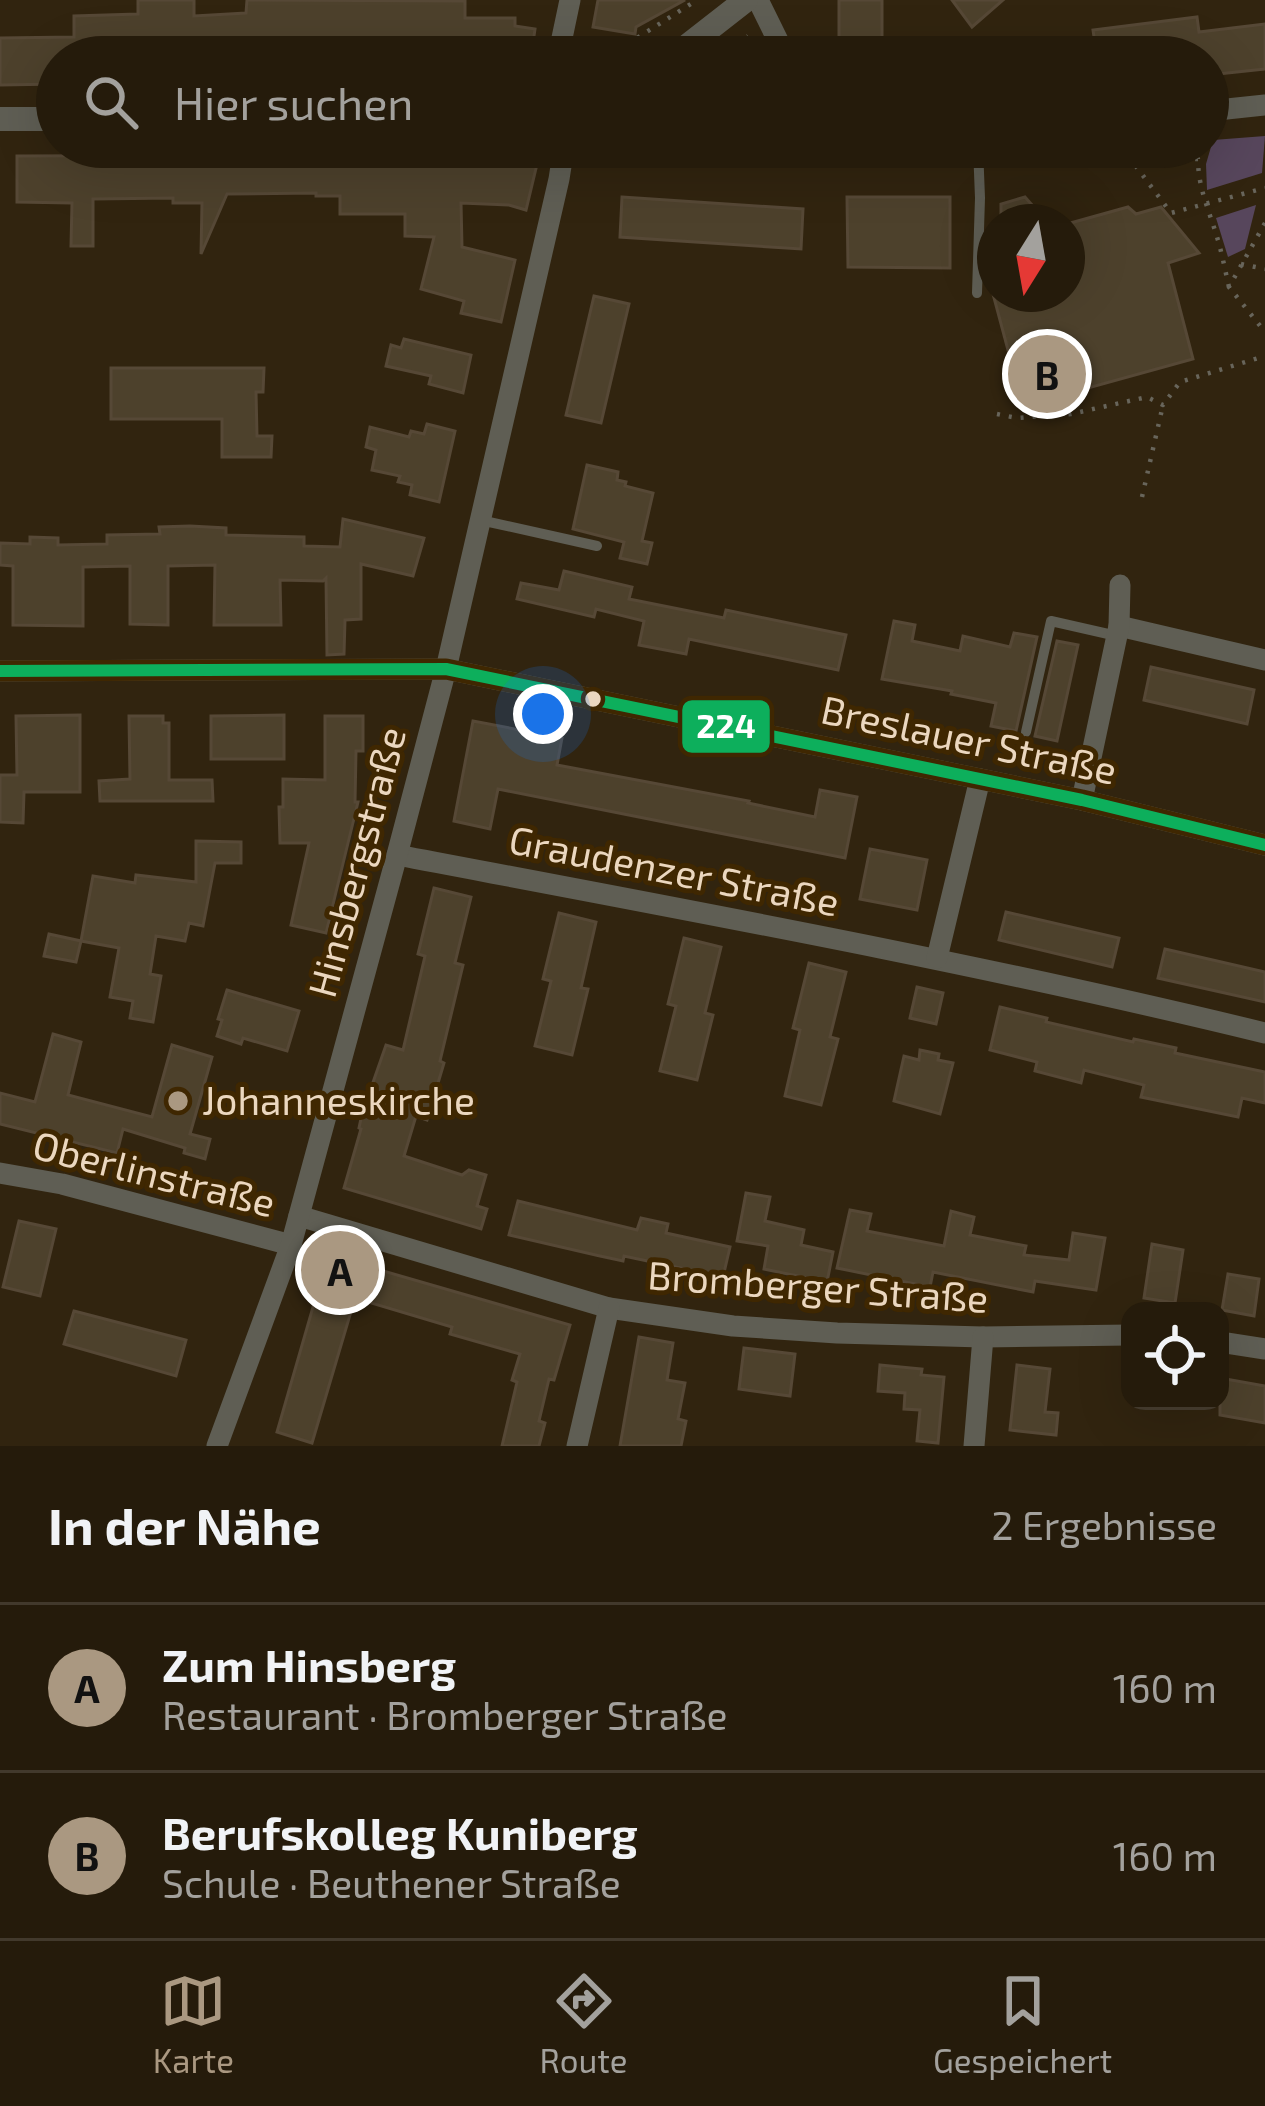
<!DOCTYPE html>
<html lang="de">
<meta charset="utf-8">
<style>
:root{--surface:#251b0b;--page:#312819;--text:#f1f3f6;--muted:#a3a19d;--line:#42392c;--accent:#aa9881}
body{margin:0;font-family:"Exo 2",sans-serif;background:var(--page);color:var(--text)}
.controls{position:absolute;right:36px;bottom:36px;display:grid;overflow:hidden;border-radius:24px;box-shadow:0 12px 48px #0002}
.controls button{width:108px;height:108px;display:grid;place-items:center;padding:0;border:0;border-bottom:3px solid var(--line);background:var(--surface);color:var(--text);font:60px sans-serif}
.compass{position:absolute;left:977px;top:204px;width:108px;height:108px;border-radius:50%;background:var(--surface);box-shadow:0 12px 48px #0002;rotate:191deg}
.you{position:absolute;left:543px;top:714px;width:42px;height:42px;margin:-30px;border:9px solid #fff;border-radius:50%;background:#1a73e8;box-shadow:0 0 0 18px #1a73e833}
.badge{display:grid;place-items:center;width:78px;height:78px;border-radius:50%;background:var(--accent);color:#111;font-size:39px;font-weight:700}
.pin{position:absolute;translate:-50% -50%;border:6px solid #fff;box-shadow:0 3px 12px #0006}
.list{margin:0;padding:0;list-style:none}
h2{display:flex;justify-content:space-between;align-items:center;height:156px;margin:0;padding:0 48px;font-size:51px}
h2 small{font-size:39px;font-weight:400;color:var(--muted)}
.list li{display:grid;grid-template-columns:78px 1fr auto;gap:36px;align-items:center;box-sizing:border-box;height:168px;padding:0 48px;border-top:3px solid var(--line)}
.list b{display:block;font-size:45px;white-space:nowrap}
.list p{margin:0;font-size:39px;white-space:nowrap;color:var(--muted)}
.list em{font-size:39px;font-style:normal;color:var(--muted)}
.icon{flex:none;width:66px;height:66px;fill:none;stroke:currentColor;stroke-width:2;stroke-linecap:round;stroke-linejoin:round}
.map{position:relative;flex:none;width:1265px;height:1446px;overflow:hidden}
.search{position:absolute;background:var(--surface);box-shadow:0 12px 48px #0002;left:36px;right:36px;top:36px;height:132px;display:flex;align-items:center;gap:30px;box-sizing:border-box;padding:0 42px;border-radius:66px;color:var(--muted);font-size:45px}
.sheet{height:492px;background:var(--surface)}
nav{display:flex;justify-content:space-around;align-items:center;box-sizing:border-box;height:168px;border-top:3px solid var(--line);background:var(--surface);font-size:33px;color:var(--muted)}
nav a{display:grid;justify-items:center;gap:6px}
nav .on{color:var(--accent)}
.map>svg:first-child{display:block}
</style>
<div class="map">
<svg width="1265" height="1446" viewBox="0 0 1265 1446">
<rect width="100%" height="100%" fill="#31240f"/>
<!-- green -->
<g fill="#57465c">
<path d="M1265 136 1262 173 1207 190 1206 164 1213 140Z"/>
<path d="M1256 205 1245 249 1228 257 1216 218Z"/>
</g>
<!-- building -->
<g fill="#4d412c" stroke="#564836" stroke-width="3">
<path d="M138 0H194V16L246 13 247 0 465 1V18H515V26L535 29 531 57H457V38H356V57H57V84L0 85V38L74 37V16L138 14Z"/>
<path d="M598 0H685L636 27 635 34 593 27Z"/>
<rect x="839" y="0" width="43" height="57"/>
<path d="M952 0H1003L972 27Z"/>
<path d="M1197 17 1199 32 1265 24V69L1208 75V57H1097L1093 30Z"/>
<path d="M310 155H530L537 164 526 210 509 205 461 203 462 247 515 260 501 322 461 313 464 301 421 289 434 237 405 236V214H340V196H316V193L227 194 201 254 202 203H173V198L93 199V246H71L72 203 17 202V156Z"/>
<path d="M622 197 803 209 801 249 620 237Z"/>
<path d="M847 197H950V268L848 267Z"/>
<path d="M1025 197 1047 222H1001V204Z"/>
<path d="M1128 207 1136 214 1161 207 1199 253 1168 263 1193 359 1023 406 993 294H1067V224Z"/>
<path d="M594 296 629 304 601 423 566 415Z"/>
<path d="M404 339 471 355 463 393 429 384 431 376 386 366 391 345 401 348Z"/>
<path d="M111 368H264L263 392H256L257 436H272L271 457H222V419H111Z"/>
<path d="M427 424 455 431 439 502 410 495 412 485 398 482 400 476 372 470 376 450 366 447 370 427 409 437 411 431 424 434Z"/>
<path d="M587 465 618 472 617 480 626 482 625 486 653 493 642 541 652 543 647 564 620 558 624 542 573 529Z"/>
<path d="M343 519 424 538 413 576 361 564V619L345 620 344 654 327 655 326 578 323 581 280 580 281 625H214L215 565 168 566V625L130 624V566L83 567V626L13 625V566L0 565V543L30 544V537L58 538V545L107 544V535L160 534 159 527 190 526 226 528V535L304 537V546L340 547Z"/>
<path d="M564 571 632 587 629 599 724 618 726 610 846 635 838 670 689 639 686 654 639 645 644 621 596 609 594 617 517 599 521 583 559 590Z"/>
<path d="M894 621 915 625 912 641 960 651 963 636 1010 647 1014 633 1037 637 1016 731 991 726 996 703 951 694 952 691 882 679Z"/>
<path d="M1057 641 1078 645 1057 741 1035 736Z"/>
<path d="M1151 667 1254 690 1247 724 1144 700Z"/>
<path d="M80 715V792H24L23 823 0 822V775H17L16 716Z"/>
<path d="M284 715V759H211V716Z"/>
<path d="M129 716H163V723H169V780H212L213 801H100L99 781 130 779Z"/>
<path d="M325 716H363V751H356L355 802H358L326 933 291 925 309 843H280L279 807H283V779L325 780Z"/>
<path d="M473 721 562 738 557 765 749 801 748 803 815 817 820 790 857 797 845 858 498 789 490 829 454 821Z"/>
<path d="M196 841 241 842V863H215L203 926 189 923 185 941 156 936 150 974 161 976 153 1022 130 1018 133 1001 110 997 119 948 81 941 93 876 135 883 136 875 196 882Z"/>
<path d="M870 849 927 860 917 910 860 899Z"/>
<path d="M434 888 471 897 455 963 463 965 440 1061 444 1063 427 1120 416 1116 404 1156 462 1175 469 1170 486 1175 477 1206 487 1209 481 1229 344 1188 361 1129 359 1128 362 1114 386 1045 403 1050 425 956 418 954Z"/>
<path d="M1006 912 1119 938 1112 967 999 940Z"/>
<path d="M559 913 596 922 581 988 588 989 572 1055 535 1046 551 981 543 979Z"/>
<path d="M49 934 81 941 76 962 44 956Z"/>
<path d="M684 938 721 947 705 1013 713 1015 697 1080 660 1071 676 1006 668 1004Z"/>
<path d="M1165 949 1265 972V1002L1158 978Z"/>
<path d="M809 963 846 972 830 1037 838 1039 821 1105 785 1096 800 1030 793 1028Z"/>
<path d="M917 987 943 993 936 1024 910 1018Z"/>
<path d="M227 990 299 1011 287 1051 243 1038 241 1044 217 1036 222 1020 218 1019Z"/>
<path d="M1000 1007 1047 1018 1046 1022 1133 1042 1134 1039 1176 1048 1175 1053 1265 1072V1103L1242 1098 1238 1117 1141 1097 1144 1085 1084 1070 1081 1083 1035 1071 1037 1062 990 1050Z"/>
<path d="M53 1034 81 1042 68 1095 152 1117 172 1045 212 1057 190 1134 210 1139 205 1159 184 1153 185 1148 123 1129 117 1153 0 1124V1093L35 1102Z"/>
<path d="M920 1050 939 1054 938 1060 953 1063 940 1114 894 1101 904 1056 919 1060Z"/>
<path d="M746 1193 770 1197 765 1221 804 1230 801 1245 833 1252 827 1282 764 1269 768 1246 737 1241Z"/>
<path d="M518 1201 637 1230 641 1218 668 1224 666 1233 730 1247 723 1277 624 1256 623 1261 600 1256 509 1235Z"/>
<path d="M850 1210 871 1214 867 1231 944 1246 951 1211 974 1217 970 1235 1026 1246 1024 1255 1069 1260 1073 1233 1105 1238 1096 1290 1035 1281 1033 1292 933 1272 930 1287 837 1268Z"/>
<path d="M19 1221 56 1229 40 1296 3 1287Z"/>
<path d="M1152 1244 1183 1250 1175 1303 1144 1298Z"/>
<path d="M328 1255 570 1325 554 1380 549 1379 539 1421 545 1423 539 1446H502L517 1382 512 1380 520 1354 450 1334 452 1327 355 1298 312 1443 277 1432Z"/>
<path d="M1228 1274 1259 1279 1254 1316 1222 1310Z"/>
<path d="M74 1311 186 1340 176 1376 64 1344Z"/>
<path d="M639 1337 673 1343 667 1380 685 1383 678 1419 686 1421 681 1446H620Z"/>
<path d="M744 1348 795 1354 790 1396 739 1389Z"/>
<path d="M880 1365 922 1369 921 1375 944 1377 938 1443 917 1441 920 1410 904 1409 905 1393 878 1391Z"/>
<path d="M1017 1365 1050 1369 1045 1412 1058 1413 1056 1435 1010 1430Z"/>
<path d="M1220 1378 1265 1386V1423L1220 1415Z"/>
</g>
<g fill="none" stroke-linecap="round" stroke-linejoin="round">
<!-- path -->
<g stroke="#68655b" stroke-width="4.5" stroke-dasharray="3 9" stroke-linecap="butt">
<path d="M607 57 697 0"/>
<path d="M718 57 748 36"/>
<path d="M345 147H374"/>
<path d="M1265 223 1229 287 1265 332"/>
<path d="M1241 264 1265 269"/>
<path d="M1229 287C1225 270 1222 253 1217 237 1209 210 1198 188 1198 159L1132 161 1171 213 1265 188"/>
<path d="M997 414 1017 418 1071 414 1147 397 1163 405 1180 382 1265 356"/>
<path d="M1142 497 1163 405"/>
</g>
<!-- service -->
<g stroke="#5f5e54" stroke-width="10">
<path d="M977 293 980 198 978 147"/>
<path d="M480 520 597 546"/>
<path d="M1026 732 1051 621 1117 636"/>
</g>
<!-- minor -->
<g stroke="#5f5e54" stroke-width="21">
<path d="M758 0 786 57"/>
<path d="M558 57 570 0"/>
<path d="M1208 111 1265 105"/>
<path d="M1119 626 1265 660"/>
<path d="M0 671 446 669 1082 800 1265 845"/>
<path d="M1082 800 1119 626 1120 585"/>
<path d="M397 855C687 910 978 963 1265 1033"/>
<path d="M937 958 980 779"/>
<path d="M0 1173 62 1184 291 1245"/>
<path d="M299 1216 609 1308 733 1326 837 1333 983 1337 1130 1335"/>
<path d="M1220 1342 1265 1349"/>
<path d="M217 1446 291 1245 397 855 446 669 559 179 564 147"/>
<path d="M577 1446 609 1308"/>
<path d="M974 1446 983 1337"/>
</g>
<!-- tertiary -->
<g stroke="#5f5e54" stroke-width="24">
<path d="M673 57 746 0"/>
<path d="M0 119H57"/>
</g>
<defs>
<path id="bus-1" d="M0 671 446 669 1082 800 1265 845"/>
</defs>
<!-- bus-1 casing -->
<use href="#bus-1" stroke="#3f2701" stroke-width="21"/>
<!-- bus-1 -->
<use href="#bus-1" stroke="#0daf5c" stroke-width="12"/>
</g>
<!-- markers -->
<circle fill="#ebd7bf" stroke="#3f2701" stroke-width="4.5" cx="593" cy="699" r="10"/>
<circle fill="#aa9881" stroke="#3f2701" stroke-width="4.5" cx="178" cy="1101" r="12"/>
<g text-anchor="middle" stroke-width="10" stroke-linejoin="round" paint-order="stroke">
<!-- street labels -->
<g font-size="39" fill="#ebd7bf" stroke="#3f2701">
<text transform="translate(969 740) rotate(12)" y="14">Breslauer Straße</text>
<text transform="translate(357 862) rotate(-75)" y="14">Hinsbergstraße</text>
<text transform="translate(674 871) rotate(11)" y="14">Graudenzer Straße</text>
<text transform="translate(154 1174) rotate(14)" y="14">Oberlinstraße</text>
<text transform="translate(818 1287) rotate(4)" y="14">Bromberger Straße</text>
</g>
<!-- poi labels -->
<g font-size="39" fill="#ebd7bf" stroke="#3f2701" text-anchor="start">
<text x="202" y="1115">Johanneskirche</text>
</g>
</g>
<rect stroke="#3f2701" stroke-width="4.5" x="680" y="698" width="92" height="57" rx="12" fill="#0daf5c"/>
<g font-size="33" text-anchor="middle" font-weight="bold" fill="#fff">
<text x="726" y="738">224</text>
</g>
</svg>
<div class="controls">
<button><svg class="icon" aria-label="locate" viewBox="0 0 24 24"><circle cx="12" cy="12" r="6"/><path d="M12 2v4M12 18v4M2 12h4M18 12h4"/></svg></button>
</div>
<svg class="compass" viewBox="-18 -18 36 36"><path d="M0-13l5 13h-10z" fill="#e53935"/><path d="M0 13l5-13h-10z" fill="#a3a19d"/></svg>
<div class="you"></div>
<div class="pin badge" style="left:340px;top:1270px">A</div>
<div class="pin badge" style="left:1047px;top:374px">B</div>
<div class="search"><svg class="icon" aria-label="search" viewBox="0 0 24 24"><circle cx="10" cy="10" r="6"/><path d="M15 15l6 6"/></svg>Hier suchen</div>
</div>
<section class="sheet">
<h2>In der Nähe<small>2 Ergebnisse</small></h2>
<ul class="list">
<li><span class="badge">A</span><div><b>Zum Hinsberg</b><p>Restaurant · Bromberger Straße</p></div><em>160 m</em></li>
<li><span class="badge">B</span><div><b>Berufskolleg Kuniberg</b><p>Schule · Beuthener Straße</p></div><em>160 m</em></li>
</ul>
</section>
<nav>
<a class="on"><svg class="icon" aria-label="map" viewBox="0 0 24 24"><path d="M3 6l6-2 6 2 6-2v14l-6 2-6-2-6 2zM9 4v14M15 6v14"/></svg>Karte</a>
<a><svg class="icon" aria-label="directions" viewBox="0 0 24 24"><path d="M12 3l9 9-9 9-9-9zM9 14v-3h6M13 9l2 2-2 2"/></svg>Route</a>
<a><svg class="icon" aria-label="saved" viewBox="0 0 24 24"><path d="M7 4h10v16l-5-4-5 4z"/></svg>Gespeichert</a>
</nav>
